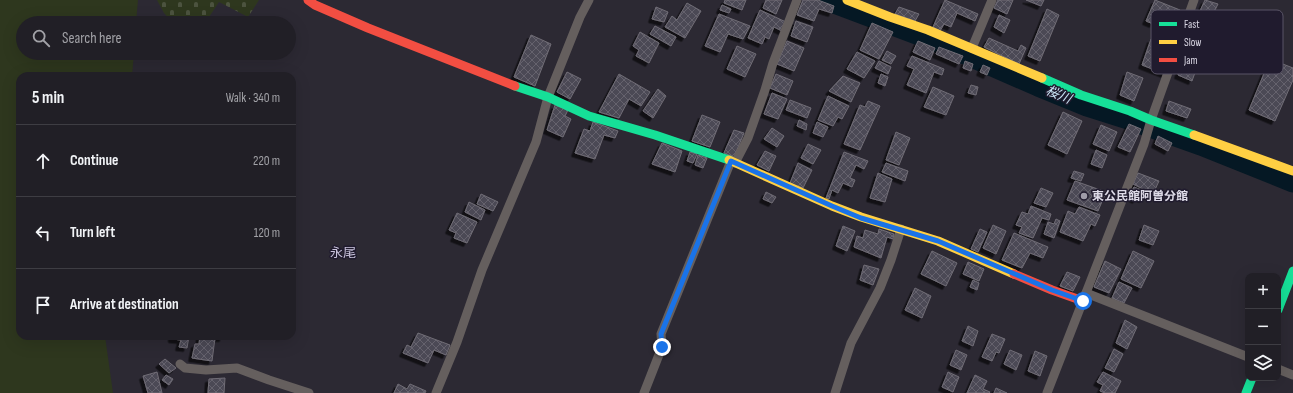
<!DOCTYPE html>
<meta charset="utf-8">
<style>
:root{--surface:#211f26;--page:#29272e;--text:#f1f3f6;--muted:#a2a2a7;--line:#3e3d43}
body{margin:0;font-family:"Sofia Sans Condensed","Noto Sans JP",sans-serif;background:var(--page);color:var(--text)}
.controls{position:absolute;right:12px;bottom:12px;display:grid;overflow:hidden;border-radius:8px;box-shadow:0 4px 16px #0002}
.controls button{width:36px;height:36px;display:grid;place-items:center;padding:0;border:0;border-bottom:1px solid var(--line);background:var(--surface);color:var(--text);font:20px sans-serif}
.stop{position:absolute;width:12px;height:12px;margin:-9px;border:3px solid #1a73e8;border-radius:50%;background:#fff}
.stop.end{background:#1a73e8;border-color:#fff;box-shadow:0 1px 4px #0008}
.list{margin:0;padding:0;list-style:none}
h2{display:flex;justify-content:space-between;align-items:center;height:52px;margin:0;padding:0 16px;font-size:17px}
h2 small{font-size:13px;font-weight:400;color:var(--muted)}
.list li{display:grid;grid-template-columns:26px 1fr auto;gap:12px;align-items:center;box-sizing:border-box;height:72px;padding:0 16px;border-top:1px solid var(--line)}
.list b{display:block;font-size:15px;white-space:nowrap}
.list em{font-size:13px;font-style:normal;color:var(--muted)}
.icon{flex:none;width:22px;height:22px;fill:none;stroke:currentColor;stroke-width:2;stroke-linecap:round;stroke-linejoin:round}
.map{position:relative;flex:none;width:1293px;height:393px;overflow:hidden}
.search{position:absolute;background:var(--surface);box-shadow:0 4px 16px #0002;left:16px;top:16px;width:280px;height:44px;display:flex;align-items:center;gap:10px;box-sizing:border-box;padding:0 14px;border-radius:22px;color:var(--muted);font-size:15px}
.panel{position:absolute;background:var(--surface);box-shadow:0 4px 16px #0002;left:16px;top:72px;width:280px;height:268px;border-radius:12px}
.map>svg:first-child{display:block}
</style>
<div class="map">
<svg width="1293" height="393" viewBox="0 0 1293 393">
<defs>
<pattern id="cemetery-stones" width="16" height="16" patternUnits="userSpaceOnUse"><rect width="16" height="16" fill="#2e371e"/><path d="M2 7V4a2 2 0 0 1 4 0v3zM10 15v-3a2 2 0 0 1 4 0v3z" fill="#4c533f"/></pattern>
<pattern id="building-cross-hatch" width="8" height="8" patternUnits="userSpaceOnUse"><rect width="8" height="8" fill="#4c4854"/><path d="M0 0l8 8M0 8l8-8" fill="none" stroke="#65626d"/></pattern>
<filter id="shadow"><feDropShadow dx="-3.5" dy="3.5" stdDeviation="0" flood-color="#0009"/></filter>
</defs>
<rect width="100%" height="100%" fill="#2c2933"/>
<!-- grass -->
<path fill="#2e371e" d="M0 0H138L136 23H23V53H134L132 76H20V336H105L113 393H0Z"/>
<!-- cemetery -->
<path fill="url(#cemetery-stones)" d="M157 0H259L248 17 219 2 205 23H173L164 13Z"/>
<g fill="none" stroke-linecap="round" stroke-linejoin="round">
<!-- river -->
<path stroke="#051824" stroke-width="21" d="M826 0 935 41 1038 86 1087 106 1128 119 1201 145 1293 182"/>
</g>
<!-- building -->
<g fill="url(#building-cross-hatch)" stroke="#706d76" filter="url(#shadow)">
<path d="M725 0H746L742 10 724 3Z"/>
<path d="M766 0H782L776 14 763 8Z"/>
<path d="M803 0H818L834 6 832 13 819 9 814 21 797 15Z"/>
<path d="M945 0 978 14 975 21 957 13 951 27 944 24 940 31 933 27Z"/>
<path d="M998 0H1013L1007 14 994 8Z"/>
<path d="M1026 0H1044L1041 6Z"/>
<path d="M1155 0 1180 10 1173 28 1155 20 1153 24 1146 21Z"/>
<path d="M1205 0 1218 4 1210 20 1214 21 1210 31 1194 24Z"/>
<path d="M687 3 701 11 685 38 665 27 672 16 677 20Z"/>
<path d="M722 5 731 9 729 13 720 10Z"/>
<path d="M656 7 668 12 664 22 652 19Z"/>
<path d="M899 7 919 14 915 21 895 14Z"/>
<path d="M1047 9 1059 15 1040 61 1028 56Z"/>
<path d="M760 10 786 22 782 31 774 27 769 39 765 37 762 44 748 38Z"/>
<path d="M719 14 750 26 743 39 728 34 720 52 705 46Z"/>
<path d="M999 15 1010 20 1004 33 994 27Z"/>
<path d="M796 21 813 27 807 42 791 36Z"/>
<path d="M872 23 893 32 879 59 860 50Z"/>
<path d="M655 26 676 37 671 46 650 34Z"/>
<path d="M640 32 659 43 649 63 636 56 639 50 633 46Z"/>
<path d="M531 35 551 44 535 86 514 77Z"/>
<path d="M989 38 1018 51 1021 45 1026 48 1019 64 984 47Z"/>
<path d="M1151 39 1166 46 1160 63 1168 66 1165 74 1142 65Z"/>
<path d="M787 41 804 48 794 71 777 64Z"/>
<path d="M918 41 935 48 930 60 913 52Z"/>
<path d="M737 46 756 54 745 77 727 69Z"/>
<path d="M1185 46 1202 53 1192 81 1178 75 1182 63 1179 61Z"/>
<path d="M939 47 963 56 959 64 936 54Z"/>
<path d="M887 51 896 56 891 64 882 60Z"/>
<path d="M857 52 875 61 864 78 847 69Z"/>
<path d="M912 56 944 69 942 75 934 72 926 93 907 85 914 69 907 66Z"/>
<path d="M1270 59 1293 68V80L1275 121 1249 110Z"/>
<path d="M879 61 891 67 888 74 875 68Z"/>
<path d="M965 61 973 64 971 71 963 68Z"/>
<path d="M983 65 990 68 987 75 980 72Z"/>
<path d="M567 72 581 79 570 99 557 92Z"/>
<path d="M1127 72 1143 78 1134 101 1120 95Z"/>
<path d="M619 74 650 92 641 106 629 99 619 118 599 112Z"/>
<path d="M776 74 793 81 787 95 770 88Z"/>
<path d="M881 74 888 77 885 86 878 83Z"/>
<path d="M843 76 860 83 851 102 829 91Z"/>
<path d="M971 85 978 87 976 95 968 93Z"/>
<path d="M933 87 954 96 946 115 924 107Z"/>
<path d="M658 89 666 96 653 118 643 111Z"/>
<path d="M772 93 787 99 778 119 764 114Z"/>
<path d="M828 96 849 106 842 119 838 117 833 126 818 120Z"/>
<path d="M790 100 811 108 807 118 786 110Z"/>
<path d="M868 101 880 106 860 150 844 144 860 105 865 107Z"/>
<path d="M1169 101 1191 109 1187 118 1166 111Z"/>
<path d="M555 105 568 110 565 116 571 119 563 137 547 130Z"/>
<path d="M1063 112 1082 121 1067 154 1048 145Z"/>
<path d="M702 115 720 122 710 147 692 141Z"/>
<path d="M799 120 807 124 806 130 797 126Z"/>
<path d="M593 122 618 131 615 138 604 135 595 159 575 153 584 129 590 131Z"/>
<path d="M817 122 828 127 823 137 813 133Z"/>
<path d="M1129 124 1141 129 1130 152 1118 147Z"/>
<path d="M1101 125 1117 132 1109 151 1093 144Z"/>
<path d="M772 128 784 136 777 147 764 139Z"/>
<path d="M734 130 744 133 734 157 724 153Z"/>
<path d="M896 132 910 138 899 165 886 160Z"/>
<path d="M1158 136 1172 143 1168 151 1155 144Z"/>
<path d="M662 143 682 151 675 172 652 164Z"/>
<path d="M808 144 821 150 813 164 801 158Z"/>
<path d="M1096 150 1107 155 1102 168 1091 164Z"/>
<path d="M765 151 776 156 769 171 757 165Z"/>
<path d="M690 152 697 154 693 163 687 161Z"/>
<path d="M844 152 868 161 864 169 856 165 850 178 855 180 852 187 843 183 838 193 832 190 829 199 826 198Z"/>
<path d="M698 155 707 158 703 168 695 165Z"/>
<path d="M798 163 812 170 803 188 790 183Z"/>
<path d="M886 163 908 171 905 181 882 172Z"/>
<path d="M1074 171 1084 174 1081 181 1071 178Z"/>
<path d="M878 173 892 179 885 202 870 198Z"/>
<path d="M1138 173 1159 181 1153 194 1133 184Z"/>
<path d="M1075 181 1106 192 1098 211 1067 200Z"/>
<path d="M1134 187 1146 192 1143 199 1138 197 1136 200 1129 196Z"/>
<path d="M1041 188 1053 193 1046 207 1034 203Z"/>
<path d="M766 192 776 197 772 203 763 199Z"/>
<path d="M481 194 498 202 493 211 477 204Z"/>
<path d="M469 202 485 210 481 220 465 212Z"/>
<path d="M1031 206 1051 214 1049 220 1042 218 1033 238 1019 233 1022 227 1016 225 1022 212 1028 214Z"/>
<path d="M1079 207 1100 215 1095 226 1091 224 1083 241 1060 232 1068 211 1075 214Z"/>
<path d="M457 213 477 222 467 243 454 238 456 233 449 230Z"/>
<path d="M1056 219 1060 221 1054 238 1044 234 1048 222 1054 224Z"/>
<path d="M993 225 1006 231 996 254 983 248Z"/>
<path d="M1144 225 1159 231 1153 245 1139 240Z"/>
<path d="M843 226 855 231 847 251 836 246Z"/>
<path d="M879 229 894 234 893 239 887 237 881 258 854 247 857 236 863 238 865 230 878 234Z"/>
<path d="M980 229 987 232 978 252 971 249Z"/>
<path d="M1014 233 1048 247 1043 258 1030 253 1022 268 1002 260Z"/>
<path d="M932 251 957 263 946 286 921 274Z"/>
<path d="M1133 251 1154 261 1141 288 1121 279Z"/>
<path d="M1105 261 1121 269 1109 293 1094 287Z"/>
<path d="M968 262 984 269 979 281 963 274Z"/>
<path d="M864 265 879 269 873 285 860 280Z"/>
<path d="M1067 272 1080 277 1073 291 1060 286Z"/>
<path d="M973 280 979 283 977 290 970 287Z"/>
<path d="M1119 282 1132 288 1124 303 1112 298Z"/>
<path d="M915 288 931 296 922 318 905 310Z"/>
<path d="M1125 320 1137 327 1127 349 1116 343Z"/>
<path d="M968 326 978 331 973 346 962 341Z"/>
<path d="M418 333 450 345 446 355 434 350 428 363 403 353 407 345 411 347Z"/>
<path d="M992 334 1005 339 999 353 996 352 992 361 982 357Z"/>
<path d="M172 336H189L187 348 179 347 181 340 172 339Z"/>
<path d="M200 336H223V338H215L212 361 192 358 195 344H199Z"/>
<path d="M1114 349 1123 354 1114 372 1105 368Z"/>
<path d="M956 350 967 355 961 370 950 365Z"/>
<path d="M1010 350 1022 355 1016 370 1004 364Z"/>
<path d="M1035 351 1047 356 1040 376 1028 371Z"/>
<path d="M165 359 176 368 169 373 159 364Z"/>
<path d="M157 372 162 393H148L143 376Z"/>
<path d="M948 372 959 377 953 392 942 387Z"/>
<path d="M1103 372 1121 381 1115 393H1105L1100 391 1103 385 1097 382Z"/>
<path d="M166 375 173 379 169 385 162 380Z"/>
<path d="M975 375 987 381 983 389 990 392 989 393H967Z"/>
<path d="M225 378 224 393H208L209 379Z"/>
<path d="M398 384 407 389 410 384 426 391 425 393H394Z"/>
<path d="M996 388 1007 393H994Z"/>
</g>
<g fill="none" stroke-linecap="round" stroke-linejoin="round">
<!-- street -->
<g stroke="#655f5e" stroke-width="9">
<path d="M972 48 992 0"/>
<path d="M735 163 748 138 765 90 773 63 797 0"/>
<path d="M1086 293 1248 357"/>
<path d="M180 364 185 368 206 370 237 368 269 380 309 393"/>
<path d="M1278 369 1293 375"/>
<path d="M436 393 457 342 482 270 536 142 548 97 580 17 589 0"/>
<path d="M644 393 662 347 661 334 731 161"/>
<path d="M835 393 851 343 880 288 891 260 901 229"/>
<path d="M1047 393 1144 144 1151 120 1194 0"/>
</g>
<!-- fast -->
<g stroke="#16e098" stroke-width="9">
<path d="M1042 78 1081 95 1130 111 1151 120 1194 135"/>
<path d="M515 86 548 97 589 116 655 135 729 160"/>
<path d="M1278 310 1293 271"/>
<path d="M1246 393 1252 378"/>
</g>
<!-- slow -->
<g stroke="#ffcf43" stroke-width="9">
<path d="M847 0 890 17 928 30 1042 78"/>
<path d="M1194 135 1293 171"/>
<path d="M729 160 832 206 861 217 938 241 1014 274"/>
</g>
<!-- jam -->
<g stroke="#f24e42" stroke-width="9">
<path d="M308 0 315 5 368 28 515 86"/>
<path d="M1014 274 1052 290 1083 301"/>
</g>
</g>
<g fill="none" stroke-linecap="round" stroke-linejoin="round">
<!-- route -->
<path stroke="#1a73e8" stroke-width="5" d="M662 347 661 334 731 161 832 206 861 218 938 241 1052 290 1083 301"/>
</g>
<!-- markers -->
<circle fill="#9f9ca8" stroke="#201b2e" stroke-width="1.5" cx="1084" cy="196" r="4"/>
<g text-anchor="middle" stroke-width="3" stroke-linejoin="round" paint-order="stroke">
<!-- poi labels -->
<g font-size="12" font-weight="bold" fill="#dddae7" stroke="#201b2e" text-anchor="start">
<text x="1092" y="200">東公民館阿曽分館</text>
</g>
<!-- water labels -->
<g font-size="13" font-style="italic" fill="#cde9fa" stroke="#201b2e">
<text transform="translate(1059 94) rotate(23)" y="5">桜川</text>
</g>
<!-- neighbourhood labels -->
<g font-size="13" fill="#c8c2dc" stroke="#201b2e">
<text x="343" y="257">永尾</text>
</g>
</g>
<!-- legend -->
<rect x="1151" y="10" width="132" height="64" rx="6" fill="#201b2e" stroke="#595466" stroke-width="1"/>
<rect x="1159" y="22" width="18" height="4" fill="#16e098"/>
<rect x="1159" y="40" width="18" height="4" fill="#ffcf43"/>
<rect x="1159" y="58" width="18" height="4" fill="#f24e42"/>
<g font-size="11" fill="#dddae7">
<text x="1184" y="28">Fast</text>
<text x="1184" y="46">Slow</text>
<text x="1184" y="64">Jam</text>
</g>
</svg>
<div class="controls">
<button>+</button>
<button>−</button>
<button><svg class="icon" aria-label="layers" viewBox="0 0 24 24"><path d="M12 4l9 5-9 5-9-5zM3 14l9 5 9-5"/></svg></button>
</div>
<div class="stop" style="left:1083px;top:301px"></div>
<div class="stop end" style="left:662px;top:347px"></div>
<div class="search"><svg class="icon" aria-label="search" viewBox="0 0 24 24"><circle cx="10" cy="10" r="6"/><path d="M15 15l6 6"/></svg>Search here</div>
<section class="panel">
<h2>5 min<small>Walk · 340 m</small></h2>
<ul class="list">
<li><svg class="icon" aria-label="ahead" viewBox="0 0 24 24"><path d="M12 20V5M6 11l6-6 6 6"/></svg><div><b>Continue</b></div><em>220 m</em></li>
<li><svg class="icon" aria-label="left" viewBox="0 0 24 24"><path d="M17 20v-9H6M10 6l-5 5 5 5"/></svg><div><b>Turn left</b></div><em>120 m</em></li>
<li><svg class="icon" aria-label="arrive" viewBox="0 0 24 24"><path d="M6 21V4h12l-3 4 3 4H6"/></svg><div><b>Arrive at destination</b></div></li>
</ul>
</section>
</div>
